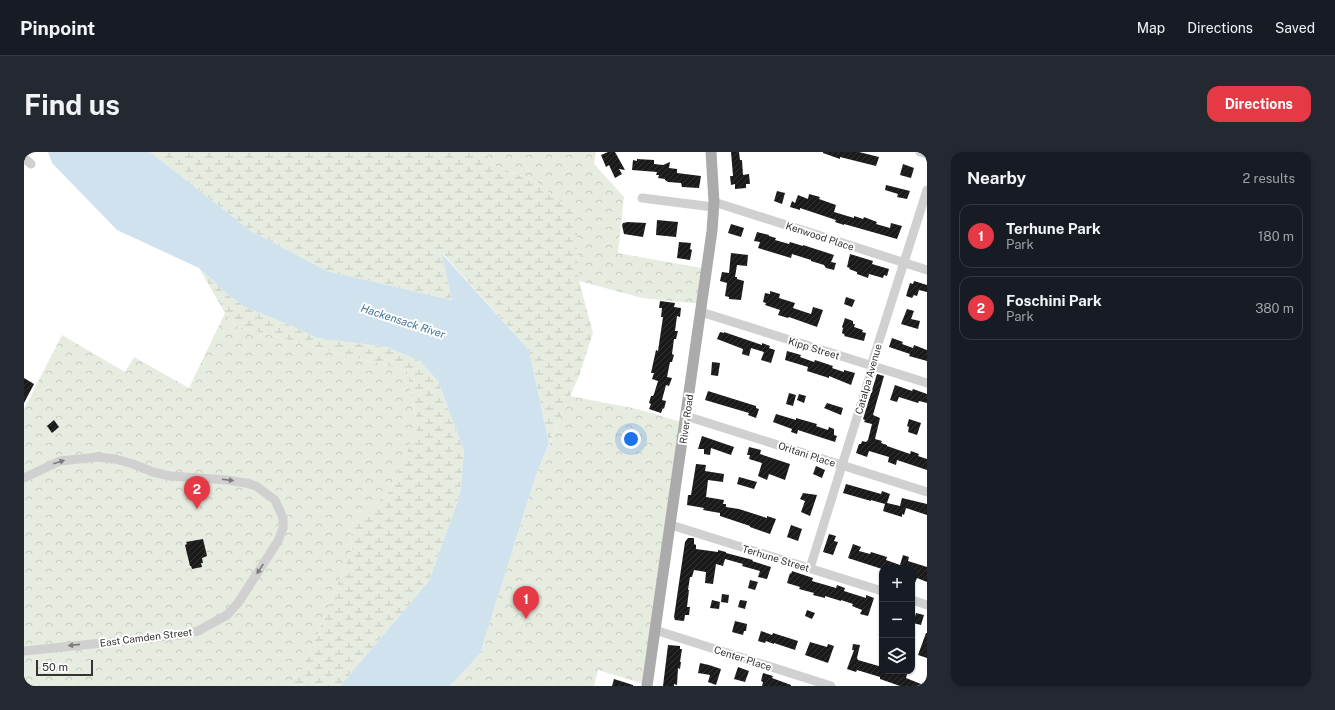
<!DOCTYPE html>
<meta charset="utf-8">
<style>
:root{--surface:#171b24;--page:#242831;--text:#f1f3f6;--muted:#9ea1a6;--line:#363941;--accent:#e63946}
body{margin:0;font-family:"Public Sans",sans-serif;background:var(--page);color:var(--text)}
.controls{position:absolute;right:12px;bottom:12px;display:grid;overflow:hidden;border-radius:8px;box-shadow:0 1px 3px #0004}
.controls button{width:36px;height:36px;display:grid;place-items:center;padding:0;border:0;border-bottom:1px solid var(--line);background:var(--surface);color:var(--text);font:20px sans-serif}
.scale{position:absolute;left:12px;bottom:10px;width:57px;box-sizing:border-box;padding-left:4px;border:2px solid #333;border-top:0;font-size:11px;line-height:14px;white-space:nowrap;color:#333;-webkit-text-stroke:3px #fff;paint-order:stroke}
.you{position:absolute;left:607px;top:287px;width:14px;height:14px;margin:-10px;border:3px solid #fff;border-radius:50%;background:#1a73e8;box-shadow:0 0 0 6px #1a73e833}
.badge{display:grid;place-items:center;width:26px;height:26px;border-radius:50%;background:var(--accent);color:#fff;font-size:13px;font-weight:700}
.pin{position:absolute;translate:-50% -33px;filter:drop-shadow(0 1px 2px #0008)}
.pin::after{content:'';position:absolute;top:21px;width:14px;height:12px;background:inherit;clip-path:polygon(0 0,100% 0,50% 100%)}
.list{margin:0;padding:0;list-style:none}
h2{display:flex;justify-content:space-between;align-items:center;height:52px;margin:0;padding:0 16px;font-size:17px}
h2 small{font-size:13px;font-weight:400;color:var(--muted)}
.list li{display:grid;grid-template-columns:26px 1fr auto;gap:12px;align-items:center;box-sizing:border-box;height:64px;margin:0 8px 8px;padding:0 8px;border:1px solid var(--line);border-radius:12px}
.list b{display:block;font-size:15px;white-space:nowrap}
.list p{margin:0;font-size:13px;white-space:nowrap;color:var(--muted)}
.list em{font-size:13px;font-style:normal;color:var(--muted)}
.icon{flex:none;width:22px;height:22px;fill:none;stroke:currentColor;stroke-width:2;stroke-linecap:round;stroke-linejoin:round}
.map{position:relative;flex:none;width:903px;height:534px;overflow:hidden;border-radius:12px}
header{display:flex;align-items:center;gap:24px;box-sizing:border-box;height:56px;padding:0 20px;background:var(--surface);border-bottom:1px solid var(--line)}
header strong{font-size:19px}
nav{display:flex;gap:22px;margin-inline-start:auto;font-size:14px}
.intro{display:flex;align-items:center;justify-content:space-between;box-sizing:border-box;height:96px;padding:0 24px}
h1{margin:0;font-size:28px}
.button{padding:10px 18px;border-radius:12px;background:var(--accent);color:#fff;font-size:14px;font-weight:700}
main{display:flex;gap:24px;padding:0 24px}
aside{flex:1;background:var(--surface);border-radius:12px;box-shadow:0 1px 3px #0004}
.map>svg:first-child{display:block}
</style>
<header>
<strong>Pinpoint</strong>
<nav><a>Map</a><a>Directions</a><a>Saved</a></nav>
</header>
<div class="intro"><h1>Find us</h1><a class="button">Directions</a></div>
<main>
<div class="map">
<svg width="903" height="534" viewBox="0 0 903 534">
<defs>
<pattern id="wetland-marsh" width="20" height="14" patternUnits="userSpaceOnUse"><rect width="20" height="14" fill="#e6ecdf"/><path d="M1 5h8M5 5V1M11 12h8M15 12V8" fill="none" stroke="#c6cbc0"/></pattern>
<pattern id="park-crowns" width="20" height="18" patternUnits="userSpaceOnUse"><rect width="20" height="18" fill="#e6ecdf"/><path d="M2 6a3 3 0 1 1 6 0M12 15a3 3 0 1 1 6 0" fill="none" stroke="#c6cbc0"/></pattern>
<pattern id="building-hatch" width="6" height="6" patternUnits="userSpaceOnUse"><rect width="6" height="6" fill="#1a1a1a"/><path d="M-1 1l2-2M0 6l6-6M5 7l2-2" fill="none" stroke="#333"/></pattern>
</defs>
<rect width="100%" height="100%" fill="#fff"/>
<!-- wetland -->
<g fill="url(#wetland-marsh)">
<path d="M126 0H462L469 13 513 30 553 62V93L555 129 569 181 555 224 525 292 505 198 419 102 428 148 303 119 227 79Z"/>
<path d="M175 116 203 142 221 155 268 174 293 186 363 195 396 209 414 229 440 299 436 343 405 429 316 534H265L283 508 328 397 326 375 366 339 394 274 383 219 211 174 201 161Z"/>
</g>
<!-- park -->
<g fill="url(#park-crowns)">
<path d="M462 0H572L570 12 600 45 594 101 683 117 678 152 618 146 555 129 553 93V62L513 30 469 13Z"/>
<path d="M201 161 211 174 383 219 394 274 366 339 326 375 328 397 283 508 265 534H0V257L38 183 101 220 110 205 165 236Z"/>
<path d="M546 244 613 257 661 271 623 533 574 518 570 534H426L456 502 512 323Z"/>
</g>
<!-- water -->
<path fill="#cfe2ee" d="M24 0H126L227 79 303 119 428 148 418 102 505 198 525 292 512 323 456 502 426 534H316L405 429 436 343 440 299 414 229 396 209 363 195 293 186 268 174 221 155 203 142 175 116 93 78 28 11Z"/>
<!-- building -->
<g fill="url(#building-hatch)">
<path d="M584 0H591L601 18 595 17 598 22 591 26 585 13 582 15 577 3Z"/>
<path d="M707 0H715L716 8H718L719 23 725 22 726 32H722V36L711 37V32L707 33 706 24H709Z"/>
<path d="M799 0H835L855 5 852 14 816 5V7L799 1Z"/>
<path d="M613 7 630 8V12L639 13 646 10 645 16 653 17V21L677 24 675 36 658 35 657 31 644 30 641 28V27L634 26 635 23H632L633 20 608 18 609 8 613 9Z"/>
<path d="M879 12 890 16 887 26 876 23Z"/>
<path d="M862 33 886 39 883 47 873 45 874 42 861 38Z"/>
<path d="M753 39 761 41 758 52 750 49Z"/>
<path d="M785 42 796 45 795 47 812 53 810 60 830 66V64L839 67 840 65 853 70 852 72 866 76 867 71 878 74 873 87 820 72V73L811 70 812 68 776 56V58L766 55 768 49 771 51 774 43 784 47Z"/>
<path d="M633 68 654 70 652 85 632 83Z"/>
<path d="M604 70 622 71 619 85 600 82 598 73 599 71Z"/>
<path d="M707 72 720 76 717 85 704 81Z"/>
<path d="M733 80 745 83V84L752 86 751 88 765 92 766 90 779 94V93L810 103 807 110 812 111 810 118 802 116 800 113 787 109V108L768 102 767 106 734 96 736 90 730 89Z"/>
<path d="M655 90 667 91 666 97 668 98 666 108 653 106Z"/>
<path d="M707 101 724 103 723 114 713 113 711 125H713V127L720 129 717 148 705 147V145L701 144 703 131 696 129 698 120 705 121Z"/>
<path d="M826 102 849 109 848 112 865 117 863 124 860 123 859 126 845 122 844 126 833 122V120L825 117 826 116 823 115Z"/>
<path d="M890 129 903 133V140L895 138 893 144 890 143 888 146 882 144 886 131 889 132Z"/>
<path d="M746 139 756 142 755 146 771 151 769 156 787 162 789 155 799 158 793 175 765 165 764 166 754 163 756 158 741 153 742 151 739 150 741 141 746 142Z"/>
<path d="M822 145 831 148 828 155 820 152Z"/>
<path d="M636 149 651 151 650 155 657 156 656 165 653 164 651 179H654L652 187H650L648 202 650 203 648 210H646L643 225 648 226 645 234 642 233 638 248 642 249 640 257 639 256 637 261 625 257 627 252 625 251 627 244H629L630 242 634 229 628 227 630 221H627L632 198 634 199 639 165H637L638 156H635Z"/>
<path d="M883 157 890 159 887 167 896 169 894 177 877 172Z"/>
<path d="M821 166 829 169V172H831L830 175 839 178 838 180 842 181 840 189 820 184 821 183 818 181 819 176 818 175Z"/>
<path d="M696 180 700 181V180L738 193V191L746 194 745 196 751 198 747 211 737 208 740 200 727 196 725 204 718 202 719 197 693 187Z"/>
<path d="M868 186 879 190 878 192 889 196 890 193 903 198V209L885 204 886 202 865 195Z"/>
<path d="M763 199 777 203 776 205 790 210 791 208 809 214 808 216 820 220V218L831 221 827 233 805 224V226L783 219 784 215 761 208Z"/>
<path d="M688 210 696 211 694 224 687 223Z"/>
<path d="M853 222 860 224 849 263 856 266 851 287 858 289 857 291 863 293V294L886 302 887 299 895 302 894 304 903 307V318L873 308 872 313 864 310 865 305 845 299 843 305 832 301 835 292H837L838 289 842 290 844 288 848 272 840 270 841 268 839 267Z"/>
<path d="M0 226 10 232 0 251Z"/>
<path d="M871 233 888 239 889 237 903 242V251L895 249 894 251 875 245 873 250 866 248Z"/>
<path d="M684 239 732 254V256L735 257 732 266 724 263 725 261 681 248Z"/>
<path d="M765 241 772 243 769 254 762 252Z"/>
<path d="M775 242 782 244 780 251 773 248Z"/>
<path d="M803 251 819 256 817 263 800 256Z"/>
<path d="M752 262 772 268V266L793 272 792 274 804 278 805 275 810 277V283L813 284 811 290 777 279 774 278 773 282 767 280 768 277 749 270Z"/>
<path d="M885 267 897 271 893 283 884 280 885 275 883 274Z"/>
<path d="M30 268 35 275 28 281 23 274Z"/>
<path d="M678 284 710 295 707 303 687 296 686 303 680 302V297H674Z"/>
<path d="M725 295 737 298 736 302 766 312 761 328 745 322 743 328 734 324 738 311 725 307 726 303H723Z"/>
<path d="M672 312 682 313 681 319 700 322 699 330 684 328 682 345 700 348 699 352H702V355L715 357 743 366V364L752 367 746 382 726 375V374L696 364V361L679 358 680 356 663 353 664 343H667Z"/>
<path d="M792 314 801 318 798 326 789 322Z"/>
<path d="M715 325 733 330 730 337 713 332Z"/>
<path d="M822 332 857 342 858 339 866 342 863 351 876 354 878 346 903 352V363L882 356 880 363 878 362V365L859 359 861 352 847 348V349L819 341Z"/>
<path d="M779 341 793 343 786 364 777 360 781 349 776 347Z"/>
<path d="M767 373 778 377 774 389 763 385Z"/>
<path d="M805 382 812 384 810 389 814 390 809 403 799 400Z"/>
<path d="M664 386H670V392L672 393V397L694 400V398L702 400V401L729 408 728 409 747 415 743 427 734 425 736 419 718 414 719 412 701 407 699 414 692 412 689 432 681 431 682 420 670 418 668 425H666L664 438H665L663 455H666L665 463H661L660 469 651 468 650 465 661 390Z"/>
<path d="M179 387 183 404 178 406 179 411H177L178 415 168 417 167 414H166L161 393 163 392 162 390Z"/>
<path d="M829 392 837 395 835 399 846 402 847 400 863 405 862 408 876 413 879 403 885 405 884 409 903 415V430L893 426 888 438V417H858L824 406Z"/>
<path d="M768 419 789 426 788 429 812 436 813 433 821 436 820 439 842 446V443L850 446 844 464 836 462 838 458 828 454 829 452 817 448V449L801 444V446L789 443 790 441 775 437 776 435 763 431 766 421 767 422Z"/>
<path d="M726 428 734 430 731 438 724 436Z"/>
<path d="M698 442 705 443 704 451 697 450Z"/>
<path d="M688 448 696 450 695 457 686 456Z"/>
<path d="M716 448 723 449 721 457 714 455Z"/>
<path d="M783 458 791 461 788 467 781 464Z"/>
<path d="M892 461 900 463 897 473 889 471Z"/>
<path d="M711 469 723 472 722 479H720L719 483 708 480Z"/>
<path d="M737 479 748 483 749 481 774 489 771 498 750 491V492L742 489 741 491 734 489Z"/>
<path d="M902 481H903V506L894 503Z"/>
<path d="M786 490 803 495 804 492 810 494 804 511 781 503Z"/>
<path d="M829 492 836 493 833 506 834 508 858 515V519H884L882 526 902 534H876L856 527V525L833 518 832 520 823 517 830 498H828Z"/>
<path d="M644 493 656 494V497H658L656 510H657L656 517 654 516 653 533 650 532V534H639Z"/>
<path d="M676 511 685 513 697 517 692 533 684 530 686 523 674 521Z"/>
<path d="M714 515 725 519 721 530 710 527Z"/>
<path d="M739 521 749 524 748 526 767 533V534H738L739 530 737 529Z"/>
<path d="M590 527 609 533V534H588Z"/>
</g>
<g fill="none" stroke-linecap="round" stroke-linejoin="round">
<!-- minor -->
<g stroke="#d0d0d0" stroke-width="9">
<path d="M896 0 903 2"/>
<path d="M0 6 7 12"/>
<path d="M618 46 689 55"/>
<path d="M690 50 903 118"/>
<path d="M677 160 903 231"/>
<path d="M662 264 903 340"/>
<path d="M0 326 36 309 74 305 91 307 109 312 129 320 146 324 203 328 222 331 232 334 251 348 259 366V376L254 389 214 451 203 463 174 479 156 483 0 499"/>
<path d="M647 373 858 439"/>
<path d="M786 416 849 214 848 211 903 38"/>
<path d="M888 448 903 453"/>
<path d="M631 478 807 534"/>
</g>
<!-- major -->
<path stroke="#ababab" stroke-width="11" d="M623 534 688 79 690 50 687 0"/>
</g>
<!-- one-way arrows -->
<defs><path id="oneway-solid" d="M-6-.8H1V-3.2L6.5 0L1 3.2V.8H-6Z"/></defs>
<g fill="#7a7a7a">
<use href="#oneway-solid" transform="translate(35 310) rotate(-18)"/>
<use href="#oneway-solid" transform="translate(204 328) rotate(7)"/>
<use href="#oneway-solid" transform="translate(236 417) rotate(123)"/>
<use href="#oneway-solid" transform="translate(50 493) rotate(174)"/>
</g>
<g text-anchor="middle" stroke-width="4" stroke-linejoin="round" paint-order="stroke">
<!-- street labels -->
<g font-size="10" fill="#333" stroke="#fff">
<text transform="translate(796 84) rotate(18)" y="4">Kenwood Place</text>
<text transform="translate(790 196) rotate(17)" y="4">Kipp Street</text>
<text transform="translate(844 227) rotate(-74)" y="4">Catalpa Avenue</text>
<text transform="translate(662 267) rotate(-82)" y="4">River Road</text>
<text transform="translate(783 302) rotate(18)" y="4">Oritani Place</text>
<text transform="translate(752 406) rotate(17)" y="4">Terhune Street</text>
<text transform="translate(122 485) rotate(-7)" y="4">East Camden Street</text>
<text transform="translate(719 506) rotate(18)" y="4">Center Place</text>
</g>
<!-- water labels -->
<g font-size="11" font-style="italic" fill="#3f7597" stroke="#fff">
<text transform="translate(379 169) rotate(18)" y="4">Hackensack River</text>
</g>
</g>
</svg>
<div class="controls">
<button>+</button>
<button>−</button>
<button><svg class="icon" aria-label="layers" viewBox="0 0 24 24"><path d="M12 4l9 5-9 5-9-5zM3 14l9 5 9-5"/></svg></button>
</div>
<div class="scale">50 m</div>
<div class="you"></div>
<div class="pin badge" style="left:502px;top:467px">1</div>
<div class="pin badge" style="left:173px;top:357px">2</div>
</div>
<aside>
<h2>Nearby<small>2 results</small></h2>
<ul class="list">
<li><span class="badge">1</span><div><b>Terhune Park</b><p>Park</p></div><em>180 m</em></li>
<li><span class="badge">2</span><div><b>Foschini Park</b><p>Park</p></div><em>380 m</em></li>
</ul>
</aside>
</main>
